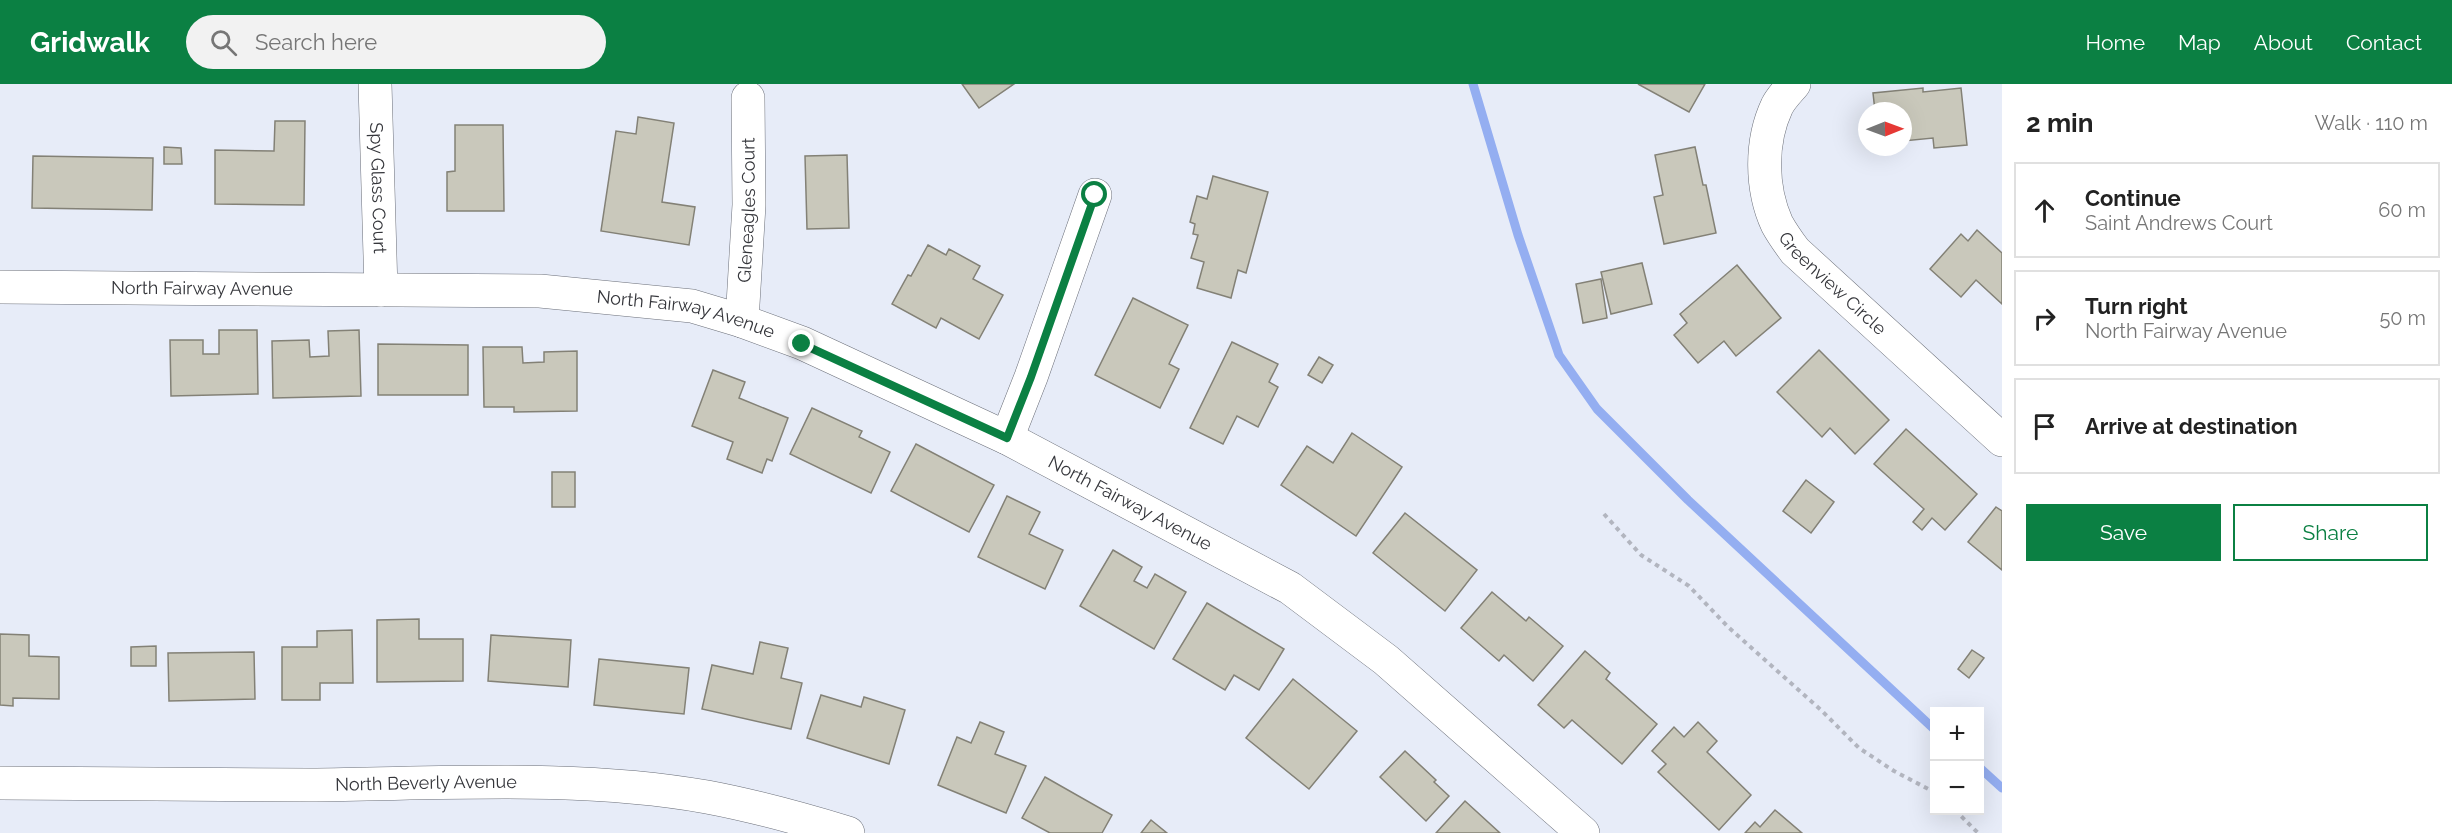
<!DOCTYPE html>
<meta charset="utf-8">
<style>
:root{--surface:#fff;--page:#f2f2f2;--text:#222;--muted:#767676;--line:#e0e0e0;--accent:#0b8043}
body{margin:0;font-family:Raleway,sans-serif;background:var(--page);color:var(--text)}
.controls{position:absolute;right:18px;bottom:18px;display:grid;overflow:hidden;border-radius:0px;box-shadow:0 6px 24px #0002}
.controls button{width:54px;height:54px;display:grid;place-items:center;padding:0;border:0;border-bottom:2px solid var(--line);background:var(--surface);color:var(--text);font:30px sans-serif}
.compass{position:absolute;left:1858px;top:18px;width:54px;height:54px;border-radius:50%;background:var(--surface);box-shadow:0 6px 24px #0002;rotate:89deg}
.stop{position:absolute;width:18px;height:18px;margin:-14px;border:4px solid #0b8043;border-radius:50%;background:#fff}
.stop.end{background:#0b8043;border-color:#fff;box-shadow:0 2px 6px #0008}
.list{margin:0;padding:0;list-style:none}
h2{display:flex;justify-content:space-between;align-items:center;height:78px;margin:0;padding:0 24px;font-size:26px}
h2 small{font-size:20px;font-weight:400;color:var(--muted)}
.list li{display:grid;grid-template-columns:39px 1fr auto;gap:18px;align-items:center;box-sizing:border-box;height:96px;margin:0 12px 12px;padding:0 12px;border:2px solid var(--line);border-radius:0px}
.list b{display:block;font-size:22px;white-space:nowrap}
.list p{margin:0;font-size:20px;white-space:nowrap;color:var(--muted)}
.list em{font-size:20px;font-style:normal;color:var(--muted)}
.actions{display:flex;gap:12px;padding:18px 24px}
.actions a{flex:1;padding:14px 0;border:2px solid var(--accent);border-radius:0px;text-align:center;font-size:21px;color:var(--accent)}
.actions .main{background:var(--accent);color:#fff}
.icon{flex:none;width:33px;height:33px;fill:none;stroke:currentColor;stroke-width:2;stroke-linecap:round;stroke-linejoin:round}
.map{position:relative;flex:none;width:2002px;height:749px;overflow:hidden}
header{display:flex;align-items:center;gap:36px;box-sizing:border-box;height:84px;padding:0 30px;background:var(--accent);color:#fff}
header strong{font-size:28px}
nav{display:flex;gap:33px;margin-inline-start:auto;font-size:21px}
.search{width:420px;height:54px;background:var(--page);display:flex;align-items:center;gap:15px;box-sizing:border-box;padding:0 21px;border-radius:33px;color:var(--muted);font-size:22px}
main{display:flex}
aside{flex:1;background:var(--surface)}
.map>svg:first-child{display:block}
</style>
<header>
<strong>Gridwalk</strong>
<div class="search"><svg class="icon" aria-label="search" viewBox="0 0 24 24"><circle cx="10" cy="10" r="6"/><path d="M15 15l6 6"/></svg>Search here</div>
<nav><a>Home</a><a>Map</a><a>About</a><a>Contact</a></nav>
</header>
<main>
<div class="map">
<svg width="2002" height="749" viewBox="0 0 2002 749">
<rect width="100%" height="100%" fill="#e7ecf8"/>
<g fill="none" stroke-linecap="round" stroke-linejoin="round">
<!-- stream -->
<g stroke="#94aef1" stroke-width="9">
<path d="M1473 0 1518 151 1559 271 1597 325 1688 416 1934 645"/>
<path d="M1980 684 2002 704"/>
</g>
</g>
<!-- building -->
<g fill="#c9c8bb" stroke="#838176" stroke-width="1.5">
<path d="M962 0H1014L979 24Z"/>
<path d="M1638 0H1705L1689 28Z"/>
<path d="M1923 4V8L1961 4 1967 61 1934 64 1933 54 1903 57V27H1875L1873 9Z"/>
<path d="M638 33 674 39 662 118 695 123 689 161 601 147 616 47 636 50Z"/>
<path d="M275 37H305L304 121 215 120V66L274 67Z"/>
<path d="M455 41H503L504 127H447V88L455 87Z"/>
<path d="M164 63 181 64 182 80H164Z"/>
<path d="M1695 63 1703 101H1706L1716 149 1664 160 1654 113 1663 111 1655 71Z"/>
<path d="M847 71 849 144 807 145 805 72Z"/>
<path d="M33 72 153 74 152 126 32 124Z"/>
<path d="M1213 92 1268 108 1246 189 1238 186 1231 214 1197 204 1204 178 1191 174 1198 151 1193 150 1195 140 1190 138 1197 112 1207 115Z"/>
<path d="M1977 146 2002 169V220L1976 196 1961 213 1930 185 1961 150 1968 157Z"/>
<path d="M928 161 946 171 949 165 980 182 973 195 1003 211 979 255 941 234 936 244 892 220 908 191 911 192Z"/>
<path d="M1642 179 1652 220 1611 230 1601 188Z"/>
<path d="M1737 181 1781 234 1736 272 1724 257 1698 279 1674 251 1687 239 1680 230Z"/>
<path d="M1601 195 1607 234 1583 239 1576 200Z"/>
<path d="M1133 214 1188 241 1169 280 1179 285 1160 324 1095 291Z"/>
<path d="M219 246H257L258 310 171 312 170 256H203V270H219Z"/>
<path d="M359 246 361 312 273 314 272 257 309 256 310 273 329 272 328 247Z"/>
<path d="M1232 258 1278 280 1269 298 1278 303 1258 343 1237 332 1223 360 1190 344Z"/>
<path d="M378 260 468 261V311H378Z"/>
<path d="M483 263H522L523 279 544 278V268L577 267V327L514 328V323H484Z"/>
<path d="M1819 266 1889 336 1855 370 1830 344 1822 353 1777 308Z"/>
<path d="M1319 273 1333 281 1322 299 1308 291Z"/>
<path d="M713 286 745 298 739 314 788 334 772 377 767 375 762 389 727 375 733 358 692 342Z"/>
<path d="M812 324 862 347 859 353 890 368 871 409 790 370Z"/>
<path d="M1906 345 1977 410 1945 446 1932 434 1922 446 1913 438 1924 425 1874 380Z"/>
<path d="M1352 349 1402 383 1356 452 1281 401 1307 362 1333 379Z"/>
<path d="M916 360 994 401 969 448 891 407Z"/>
<rect x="552" y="388" width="23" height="35"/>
<path d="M1806 396 1834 418 1811 449 1783 427Z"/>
<path d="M1007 412 1040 428 1029 450 1063 466 1045 505 978 473Z"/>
<path d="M1996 423 2002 427V486L1968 458Z"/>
<path d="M1405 429 1477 486 1445 527 1373 469Z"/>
<path d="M1113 466 1142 483 1134 497 1147 504 1155 490 1186 508 1154 565 1080 522Z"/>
<path d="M1492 508 1526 537 1529 533 1563 562 1533 597 1504 571 1499 577 1461 544Z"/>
<path d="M1207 519 1284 565 1259 606 1234 591 1225 606 1173 575Z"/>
<path d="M419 535V555H463V597L377 598V536Z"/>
<path d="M352 546 353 599H320V616H282V563H317V547Z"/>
<path d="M0 550 29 551V572L59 573V615L13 614V622L0 621Z"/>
<path d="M491 551 571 556 568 603 488 597Z"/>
<path d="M760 558 788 564 781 594 802 599 791 645 702 625 712 581 753 590Z"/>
<path d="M156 562V582H131V563Z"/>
<path d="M1972 566 1984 574 1969 594 1958 585Z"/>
<path d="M1585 567 1610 589 1606 595 1657 640 1622 680 1572 636 1564 644 1538 621Z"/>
<path d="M254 568 255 615 169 617 168 569Z"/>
<path d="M599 575 689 584 684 630 594 621Z"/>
<path d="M1293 595 1357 647 1309 705 1246 654Z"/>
<path d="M821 611 861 623 864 613 905 626 889 680 807 654Z"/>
<path d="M980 638 1004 648 995 670 1026 682 1006 729 938 701 957 653 971 659Z"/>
<path d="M1698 638 1717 657 1707 668 1751 711 1719 746 1658 688 1666 680 1652 667 1674 643 1684 653Z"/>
<path d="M1405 667 1436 696 1434 698 1449 712 1426 737 1380 693Z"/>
<path d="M1045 693 1112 731 1102 749H1050L1022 734Z"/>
<path d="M1465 717 1500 749H1436Z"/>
<path d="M1775 726 1802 749H1745L1755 738 1760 743Z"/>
<path d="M1151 736 1167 749H1141Z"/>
</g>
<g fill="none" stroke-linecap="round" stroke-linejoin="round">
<defs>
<g id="street">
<path id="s1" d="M375 0 381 206"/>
<path id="s2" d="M1794 0C1788 7 1781 14 1777 22 1760 58 1761 105 1777 140 1782 149 1789 159 1795 167L2002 356"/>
<path id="s3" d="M0 203 540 207 692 222 742 237 802 259 1007 354 1290 504 1386 576 1583 749"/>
<path id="s4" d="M742 237 749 121 748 14"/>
<path d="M1007 354 1031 293 1095 111"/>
<path id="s5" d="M0 699C103 699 206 701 309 701 441 700 577 690 707 713 755 722 802 735 848 749"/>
</g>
</defs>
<!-- street casing -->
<use href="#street" stroke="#6b6f79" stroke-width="34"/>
<!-- path -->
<g stroke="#b2b5bf" stroke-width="4" stroke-dasharray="4.5 4.5" stroke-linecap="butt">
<path d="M1604 430 1641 471 1689 502 1728 543 1822 627 1859 664 1894 687 1934 708"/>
<path d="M1955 726 1978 749"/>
</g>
<!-- street -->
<use href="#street" stroke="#fff" stroke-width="33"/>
</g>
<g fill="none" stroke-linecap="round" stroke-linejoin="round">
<!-- route -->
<path stroke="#0b8043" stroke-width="8" d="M802 260 1007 354 1031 293 1095 111"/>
</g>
<g text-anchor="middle" stroke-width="6" stroke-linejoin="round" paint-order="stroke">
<!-- street labels -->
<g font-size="18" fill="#35363b" stroke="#f8faff">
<text dy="6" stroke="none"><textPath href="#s1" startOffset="104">Spy Glass Court</textPath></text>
<text dy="6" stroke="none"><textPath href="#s4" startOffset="111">Gleneagles Court</textPath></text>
<text dy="6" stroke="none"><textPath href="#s2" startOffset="231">Greenview Circle</textPath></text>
<text dy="6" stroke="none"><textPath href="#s3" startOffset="202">North Fairway Avenue</textPath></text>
<text dy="6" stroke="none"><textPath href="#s3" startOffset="688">North Fairway Avenue</textPath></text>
<text dy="6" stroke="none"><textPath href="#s3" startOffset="1174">North Fairway Avenue</textPath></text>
<text dy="6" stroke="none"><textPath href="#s5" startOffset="426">North Beverly Avenue</textPath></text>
</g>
</g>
</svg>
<div class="controls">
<button>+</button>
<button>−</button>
</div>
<svg class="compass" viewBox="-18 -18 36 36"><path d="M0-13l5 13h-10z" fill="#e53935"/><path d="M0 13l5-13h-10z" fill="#767676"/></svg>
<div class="stop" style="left:1095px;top:111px"></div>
<div class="stop end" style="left:802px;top:260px"></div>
</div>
<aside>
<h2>2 min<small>Walk · 110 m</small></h2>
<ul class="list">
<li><svg class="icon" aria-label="ahead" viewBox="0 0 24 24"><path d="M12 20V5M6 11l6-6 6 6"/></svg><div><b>Continue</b><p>Saint Andrews Court</p></div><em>60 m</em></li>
<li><svg class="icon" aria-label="right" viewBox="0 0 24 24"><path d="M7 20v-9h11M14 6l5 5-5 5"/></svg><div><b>Turn right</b><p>North Fairway Avenue</p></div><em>50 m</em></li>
<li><svg class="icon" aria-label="arrive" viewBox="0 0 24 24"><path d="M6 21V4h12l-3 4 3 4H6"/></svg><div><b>Arrive at destination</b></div></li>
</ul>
<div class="actions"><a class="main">Save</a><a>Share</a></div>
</aside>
</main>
